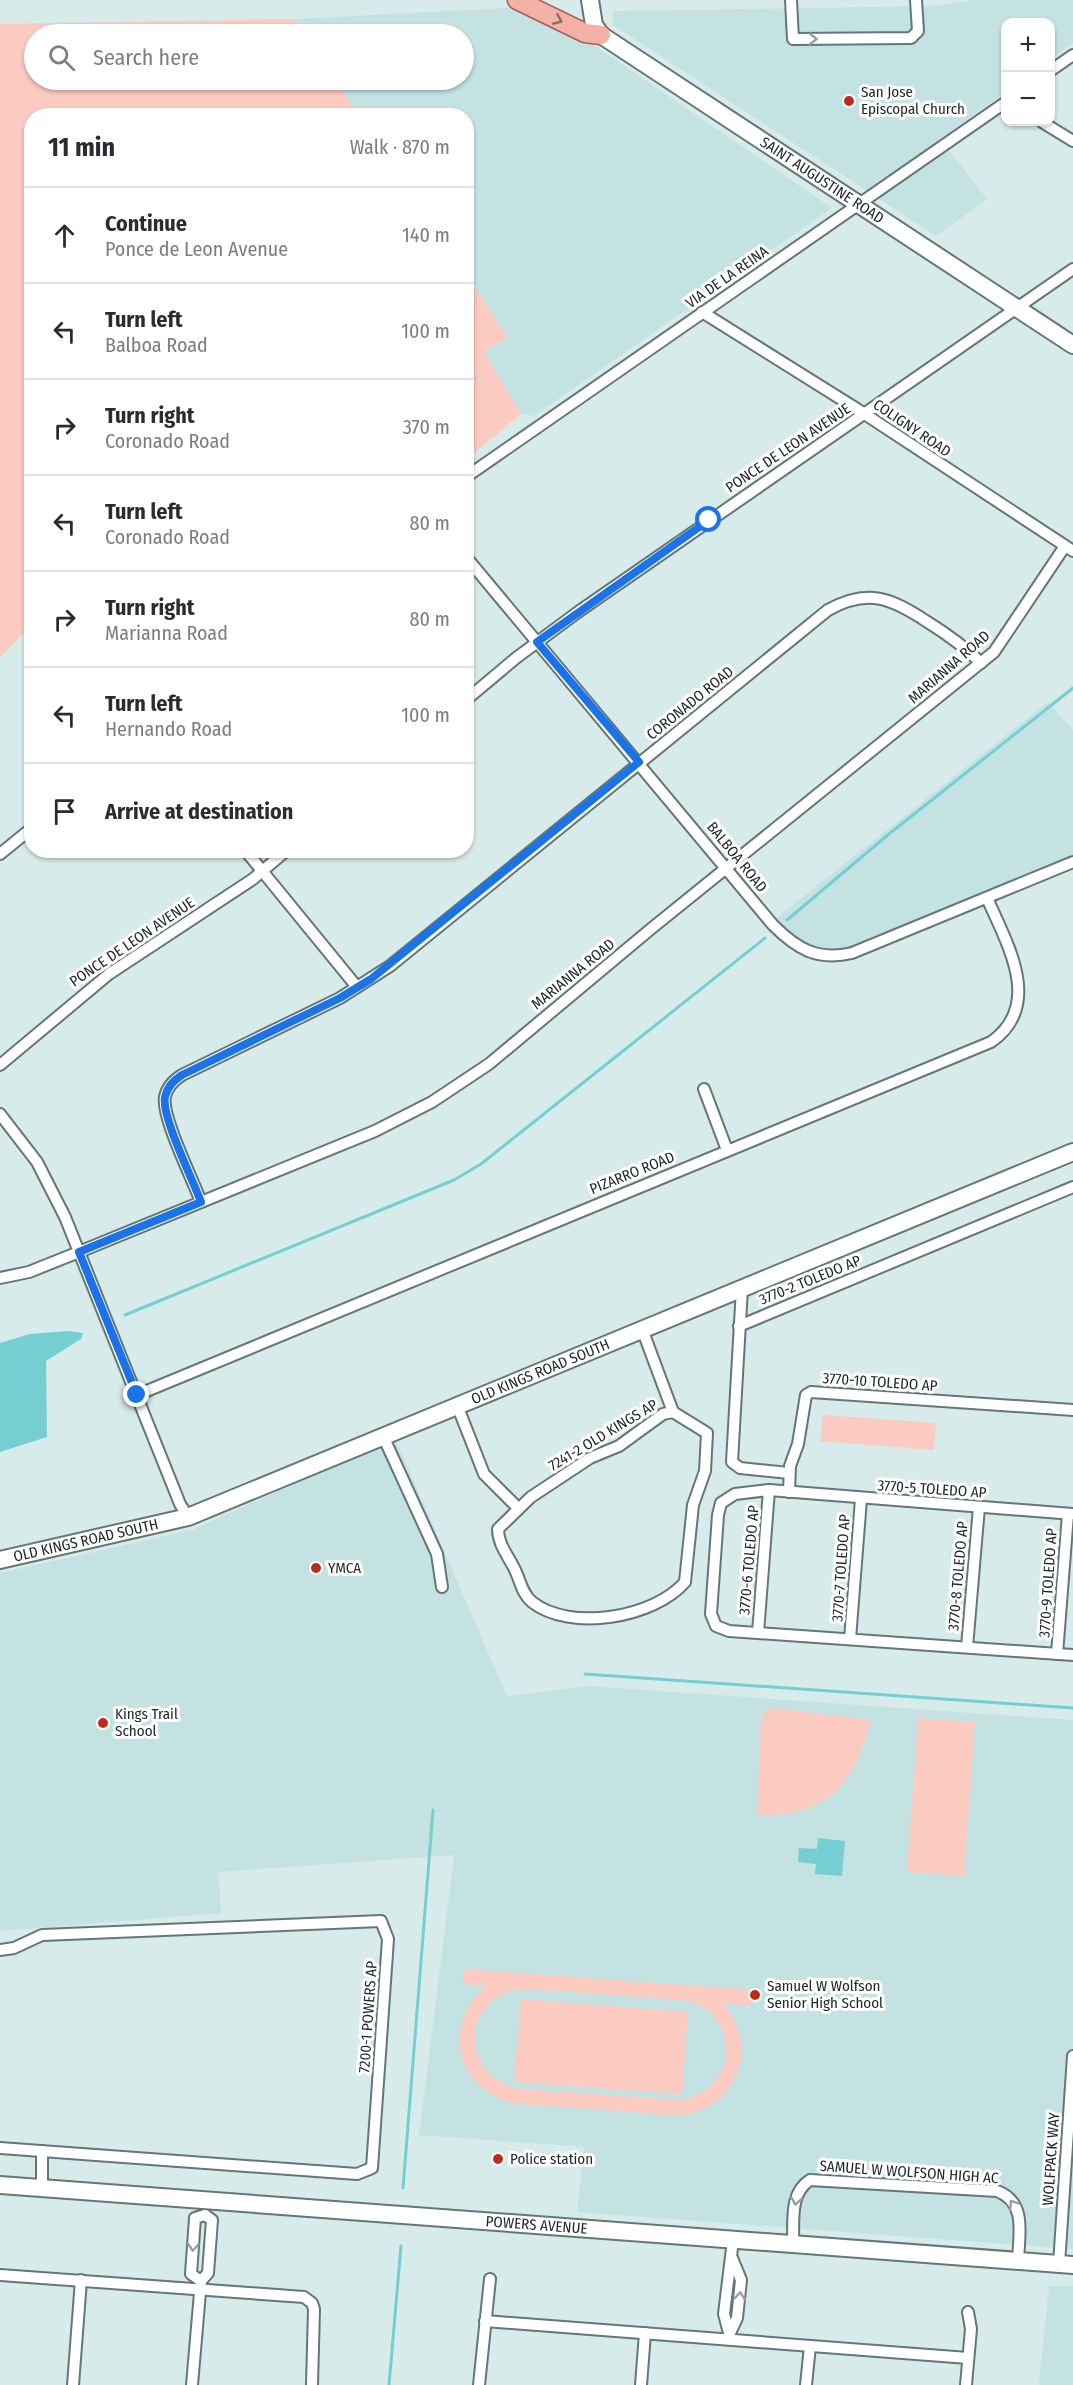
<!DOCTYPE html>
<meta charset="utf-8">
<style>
:root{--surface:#fff;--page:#f2f2f3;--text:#2b2b33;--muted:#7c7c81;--line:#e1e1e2}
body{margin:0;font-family:"Fira Sans Condensed",sans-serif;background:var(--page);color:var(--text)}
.controls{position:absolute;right:18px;top:18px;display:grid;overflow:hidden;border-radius:12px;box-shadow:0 2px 4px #0004}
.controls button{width:54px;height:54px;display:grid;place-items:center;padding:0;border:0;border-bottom:2px solid var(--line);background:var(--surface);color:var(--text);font:30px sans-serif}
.stop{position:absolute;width:18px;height:18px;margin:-14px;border:4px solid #1a73e8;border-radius:50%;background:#fff}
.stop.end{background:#1a73e8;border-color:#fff;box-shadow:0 2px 6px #0008}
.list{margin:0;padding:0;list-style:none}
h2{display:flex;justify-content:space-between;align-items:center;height:78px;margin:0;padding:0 24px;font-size:26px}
h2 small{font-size:20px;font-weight:400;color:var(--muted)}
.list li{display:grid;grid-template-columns:39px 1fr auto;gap:18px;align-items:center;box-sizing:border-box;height:96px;padding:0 24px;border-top:2px solid var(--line)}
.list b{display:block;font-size:22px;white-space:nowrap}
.list p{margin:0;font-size:20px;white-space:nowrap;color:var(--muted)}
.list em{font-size:20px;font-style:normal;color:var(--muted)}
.icon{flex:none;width:33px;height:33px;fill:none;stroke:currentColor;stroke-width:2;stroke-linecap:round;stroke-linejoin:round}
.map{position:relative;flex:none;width:1073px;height:2385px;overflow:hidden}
.search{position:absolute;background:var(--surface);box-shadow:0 2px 4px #0004;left:24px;top:24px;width:450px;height:66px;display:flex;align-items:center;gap:15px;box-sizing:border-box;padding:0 21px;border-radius:33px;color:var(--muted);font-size:22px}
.panel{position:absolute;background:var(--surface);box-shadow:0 2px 4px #0004;left:24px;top:108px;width:450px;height:750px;border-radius:24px}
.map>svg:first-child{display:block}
</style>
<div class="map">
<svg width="1073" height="2385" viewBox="0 0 1073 2385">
<rect width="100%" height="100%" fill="#d7ebeb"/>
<!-- built -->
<g fill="#c4e2e2">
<path d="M975 0H1073V43L1051 59 1050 22H1006L1005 92 940 139 987 199 936 236 613 25V11L932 6Z"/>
<path d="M507 8 594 45 832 208 534 416 521 414 484 353 507 337 467 276 466 116 359 115 335 80H464V34H305L294 19Z"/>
<path d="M1048 702 1073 730V855L842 950 801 945 775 919Z"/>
<path d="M395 1438 507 1696 588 1686 1073 1720V2249L577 2212 584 2147 419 2135 454 1855 218 1872 221 1913 0 1931V1573L192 1530Z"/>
<path d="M1049 2286H1073V2385H1039Z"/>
</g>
<!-- green -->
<g fill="#fbcac1" fill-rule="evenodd">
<path d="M294 19 305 34H34V80H335L359 115 32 116 31 626 0 657V24Z"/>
<path d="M467 276 507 337 484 353 521 414 467 459Z"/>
<path d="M823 1415 936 1423 934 1450 820 1441Z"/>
<path d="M771 1708 871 1720C859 1763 844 1801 795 1812 783 1815 770 1815 757 1816L761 1717Z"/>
<path d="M918 1718 975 1722 964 1876 907 1872Z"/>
<path d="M464 1969 753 1990 752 2005 723 2004C738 2021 746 2044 739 2067 733 2089 715 2107 692 2113 674 2118 652 2113 633 2112 595 2109 557 2106 519 2104 458 2094 439 2026 486 1986L463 1984ZM528 1989 681 2000C742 2009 741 2090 681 2100L520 2089C455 2077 462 1989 528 1989Z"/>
<path d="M521 1999 688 2012 682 2094 514 2082Z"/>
</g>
<!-- water -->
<g fill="#75ced1">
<path d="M68 1331 83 1333 81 1339 46 1361 47 1437 0 1452V1343L30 1334Z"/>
<path d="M818 1838 845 1841 842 1876 815 1874 816 1864 798 1862 799 1848 817 1849Z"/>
</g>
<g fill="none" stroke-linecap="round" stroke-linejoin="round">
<!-- stream -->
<g stroke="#75ced1" stroke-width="3">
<path d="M787 920 889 834 1073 688"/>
<path d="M125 1315 454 1180 481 1164 765 938"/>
<path d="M585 1674 1073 1708"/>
<path d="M403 2188 433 1810"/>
<path d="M389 2385 401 2246"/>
</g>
<defs>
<g id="street">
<path d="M791 0 793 39 911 38 918 31 916 0"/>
<path d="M1050 71 1073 55"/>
<path d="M1042 122 1073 141"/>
<path d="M702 312 857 409 1073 551"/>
<path d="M466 477 1006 102"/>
<path d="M466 557 773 925C797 949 817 961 852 953L1073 862"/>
<path d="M466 700 516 658 578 612 1073 269"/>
<path d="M245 850 357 987"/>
<path d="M0 854 32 828"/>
<path d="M0 1065 109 974 253 879 287 850"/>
<path d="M704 1089 727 1150"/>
<path d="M0 1114 37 1162 65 1217 180 1504 188 1517"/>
<path d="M201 1202C193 1180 161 1116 165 1097 167 1087 174 1080 182 1075L340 998 390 966 828 610C868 588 891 598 926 621 947 634 964 646 981 663"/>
<path d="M0 1278 29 1272 79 1252 375 1131 432 1102 489 1064 652 928 994 652 1065 546"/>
<path d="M742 1288 732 1462 740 1468 789 1473"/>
<path d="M739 1326 1073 1187"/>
<path d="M642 1329 673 1412"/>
<path d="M137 1395 991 1042C1044 1005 1007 944 987 898"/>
<path d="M457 1405 484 1474 518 1508"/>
<path d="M673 1412 707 1433 705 1471 693 1505 685 1582C654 1618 570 1632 532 1602 521 1593 520 1578 513 1566 506 1553 498 1543 498 1529L531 1497 590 1458 619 1446 663 1414Z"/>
<path d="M383 1436 437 1554 442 1587"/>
<path d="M789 1492 790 1466 798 1444 806 1395 811 1392 1073 1410"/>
<path d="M1073 1514 769 1490 735 1494 721 1503 718 1515 711 1614 716 1626 729 1631 1073 1655"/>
<path d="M758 1633 769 1490"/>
<path d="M850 1639 861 1499"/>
<path d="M967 1647 979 1507"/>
<path d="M1057 1654 1068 1514"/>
<path d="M0 1950 14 1948 42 1935 381 1921 388 1939 372 2168 357 2174 0 2148"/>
<path d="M42 2151V2188"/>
<path d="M793 2244C794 2222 789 2193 810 2180L997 2191C1027 2202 1019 2234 1018 2261"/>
<path d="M1059 2264 1073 2056"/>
<path d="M0 2275 304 2297 312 2303 314 2309 312 2385"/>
<path d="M201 2281 191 2274 195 2218 205 2215"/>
<path d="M485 2321 968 2358"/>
<path d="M729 2333 724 2314 733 2240"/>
<path d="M729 2335 737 2318 741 2280 732 2258"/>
<path d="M73 2385 81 2280"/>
<path d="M192 2385 201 2281 208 2273 212 2220 205 2215"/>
<path d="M479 2385 490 2279"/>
<path d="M641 2385 645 2333"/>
<path d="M806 2385 810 2346"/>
<path d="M966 2385 971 2329 968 2312"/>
</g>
<g id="secondary">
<path id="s1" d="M590 0 594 25 601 35 1073 345"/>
<path id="s2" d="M0 1560 188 1517 1073 1152"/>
<path id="s3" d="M0 2185 1073 2265"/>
</g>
<path id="primary" d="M517 0 585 33 601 35"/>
</defs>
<!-- street casing -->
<use href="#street" stroke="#657677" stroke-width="14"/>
<!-- secondary casing -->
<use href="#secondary" stroke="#657677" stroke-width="20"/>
<!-- primary casing -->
<use href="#primary" stroke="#a35f53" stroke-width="21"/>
<!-- street -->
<use href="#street" stroke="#fff" stroke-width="10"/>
<!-- secondary -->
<use href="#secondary" stroke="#fff" stroke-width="16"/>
<!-- primary -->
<use href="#primary" stroke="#f2b0a6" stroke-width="18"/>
</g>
<!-- one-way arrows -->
<defs><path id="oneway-chevron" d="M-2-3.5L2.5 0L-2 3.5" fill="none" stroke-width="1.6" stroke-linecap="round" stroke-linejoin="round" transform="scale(1.5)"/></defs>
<use stroke="#8a6c68" href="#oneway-chevron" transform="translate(558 20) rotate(23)"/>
<g stroke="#9c9f9f">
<use href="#oneway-chevron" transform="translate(813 39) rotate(1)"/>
<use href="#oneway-chevron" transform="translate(796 2201) rotate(99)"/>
<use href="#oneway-chevron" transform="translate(1013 2204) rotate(-124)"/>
<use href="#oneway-chevron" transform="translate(193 2247) rotate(94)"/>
<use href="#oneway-chevron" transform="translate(740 2296) rotate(-84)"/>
</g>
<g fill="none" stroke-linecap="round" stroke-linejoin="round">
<!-- route -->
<path stroke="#1a73e8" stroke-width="8" d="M137 1395 79 1252 201 1202C193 1180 161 1116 165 1097 167 1087 174 1080 182 1075L340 998 371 979 639 762 537 642 709 520"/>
</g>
<!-- markers -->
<g fill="#ba2d1d" stroke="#fff" stroke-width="2">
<circle cx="849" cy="101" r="6"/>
<circle cx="316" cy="1568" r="6"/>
<circle cx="103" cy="1723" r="6"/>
<circle cx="755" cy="1995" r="6"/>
<circle cx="498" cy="2159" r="6"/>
</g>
<g text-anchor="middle" stroke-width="6" stroke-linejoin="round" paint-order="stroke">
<!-- poi labels -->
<g font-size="15" fill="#222929" stroke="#fff" text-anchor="start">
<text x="861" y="97">San Jose<tspan x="861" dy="17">Episcopal Church</tspan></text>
<text x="328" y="1573">YMCA</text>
<text x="115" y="1719">Kings Trail<tspan x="115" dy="17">School</tspan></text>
<text x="767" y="1991">Samuel W Wolfson<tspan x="767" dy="17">Senior High School</tspan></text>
<text x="510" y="2164">Police station</text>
</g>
<!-- street labels -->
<g font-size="15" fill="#222929" stroke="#fff">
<text dy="5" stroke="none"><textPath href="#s1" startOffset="302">SAINT AUGUSTINE ROAD</textPath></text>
<text transform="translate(727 277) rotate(-35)" y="5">VIA DE LA REINA</text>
<text transform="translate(912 428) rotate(34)" y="5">COLIGNY ROAD</text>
<text transform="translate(788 448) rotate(-34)" y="5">PONCE DE LEON AVENUE</text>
<text transform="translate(949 667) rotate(-41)" y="5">MARIANNA ROAD</text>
<text transform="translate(690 703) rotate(-39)" y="5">CORONADO ROAD</text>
<text transform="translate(737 857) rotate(51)" y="5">BALBOA ROAD</text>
<text transform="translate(132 942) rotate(-34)" y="5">PONCE DE LEON AVENUE</text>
<text transform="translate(573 974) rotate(-39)" y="5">MARIANNA ROAD</text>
<text transform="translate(632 1173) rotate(-22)" y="5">PIZARRO ROAD</text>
<text transform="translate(810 1280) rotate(-22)" y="5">3770-2 TOLEDO AP</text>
<text dy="5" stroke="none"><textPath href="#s2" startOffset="574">OLD KINGS ROAD SOUTH</textPath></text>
<text transform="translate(880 1382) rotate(4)" y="5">3770-10 TOLEDO AP</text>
<text transform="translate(603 1435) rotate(-31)" y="5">7241-2 OLD KINGS AP</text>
<text transform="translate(932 1489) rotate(4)" y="5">3770-5 TOLEDO AP</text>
<text dy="5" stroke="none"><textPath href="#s2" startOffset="88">OLD KINGS ROAD SOUTH</textPath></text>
<text transform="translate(749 1560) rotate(-85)" y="5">3770-6 TOLEDO AP</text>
<text transform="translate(841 1568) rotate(-86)" y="5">3770-7 TOLEDO AP</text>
<text transform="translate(958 1576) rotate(-85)" y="5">3770-8 TOLEDO AP</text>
<text transform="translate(1048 1583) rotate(-86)" y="5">3770-9 TOLEDO AP</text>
<text transform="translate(368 2017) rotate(-86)" y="5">7200-1 POWERS AP</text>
<text transform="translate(1051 2159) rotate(-86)" y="5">WOLFPACK WAY</text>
<text transform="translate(909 2172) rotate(4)" y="5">SAMUEL W WOLFSON HIGH AC</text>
<text dy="5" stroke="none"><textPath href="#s3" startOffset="538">POWERS AVENUE</textPath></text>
</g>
</g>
</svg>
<div class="controls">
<button>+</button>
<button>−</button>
</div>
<div class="stop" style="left:709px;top:520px"></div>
<div class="stop end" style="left:137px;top:1395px"></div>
<div class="search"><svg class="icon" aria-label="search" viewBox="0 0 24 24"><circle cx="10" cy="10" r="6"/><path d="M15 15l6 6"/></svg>Search here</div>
<section class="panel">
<h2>11 min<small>Walk · 870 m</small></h2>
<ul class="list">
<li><svg class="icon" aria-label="ahead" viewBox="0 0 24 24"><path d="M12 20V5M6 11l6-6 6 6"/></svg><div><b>Continue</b><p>Ponce de Leon Avenue</p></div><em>140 m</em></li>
<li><svg class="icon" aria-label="left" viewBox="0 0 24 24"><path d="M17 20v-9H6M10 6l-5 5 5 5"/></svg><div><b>Turn left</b><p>Balboa Road</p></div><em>100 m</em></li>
<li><svg class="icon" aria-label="right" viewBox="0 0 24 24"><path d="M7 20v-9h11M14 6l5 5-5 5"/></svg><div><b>Turn right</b><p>Coronado Road</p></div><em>370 m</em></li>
<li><svg class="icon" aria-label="left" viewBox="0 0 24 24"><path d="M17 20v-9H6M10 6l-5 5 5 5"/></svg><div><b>Turn left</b><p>Coronado Road</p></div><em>80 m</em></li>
<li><svg class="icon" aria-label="right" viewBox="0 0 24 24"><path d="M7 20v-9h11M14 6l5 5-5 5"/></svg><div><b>Turn right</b><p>Marianna Road</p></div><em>80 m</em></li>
<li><svg class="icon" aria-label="left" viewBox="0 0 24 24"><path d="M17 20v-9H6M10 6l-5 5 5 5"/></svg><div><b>Turn left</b><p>Hernando Road</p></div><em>100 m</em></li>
<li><svg class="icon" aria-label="arrive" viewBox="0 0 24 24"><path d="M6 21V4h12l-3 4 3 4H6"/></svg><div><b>Arrive at destination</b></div></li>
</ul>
</section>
</div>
